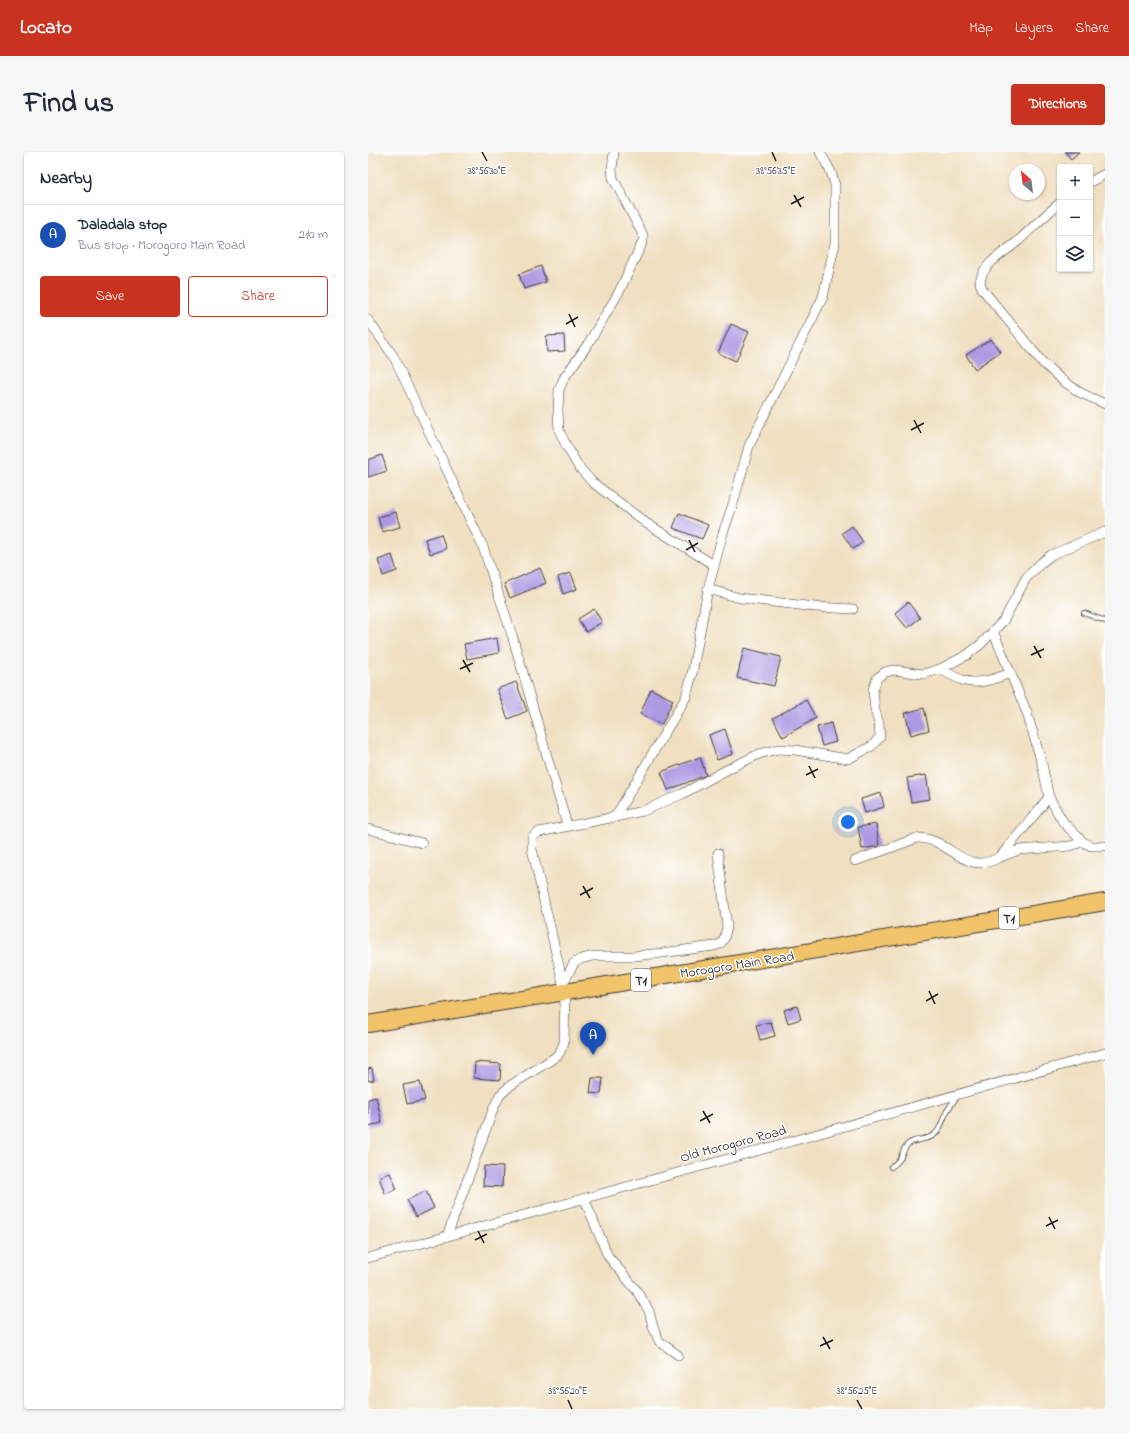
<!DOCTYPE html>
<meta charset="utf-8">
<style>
:root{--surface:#fff;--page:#f6f6f7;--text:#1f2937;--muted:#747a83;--line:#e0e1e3;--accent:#c8321e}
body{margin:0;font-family:"Indie Flower",sans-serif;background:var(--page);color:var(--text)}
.controls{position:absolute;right:12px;top:12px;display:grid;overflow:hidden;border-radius:4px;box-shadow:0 1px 3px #0004}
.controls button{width:36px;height:36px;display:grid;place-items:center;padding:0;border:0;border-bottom:1px solid var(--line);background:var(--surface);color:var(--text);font:20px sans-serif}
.compass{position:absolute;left:641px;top:12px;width:36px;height:36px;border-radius:50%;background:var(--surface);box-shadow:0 1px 3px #0004;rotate:332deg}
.you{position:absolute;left:480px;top:670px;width:14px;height:14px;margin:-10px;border:3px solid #fff;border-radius:50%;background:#1a73e8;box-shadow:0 0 0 6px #1a73e833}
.badge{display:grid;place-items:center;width:26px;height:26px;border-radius:50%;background:var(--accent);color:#fff;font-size:13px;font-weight:700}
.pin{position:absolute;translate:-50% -33px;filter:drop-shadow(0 1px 2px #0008)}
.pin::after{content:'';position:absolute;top:21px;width:14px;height:12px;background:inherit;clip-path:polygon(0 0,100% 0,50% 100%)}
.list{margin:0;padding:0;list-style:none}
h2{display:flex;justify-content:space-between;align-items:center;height:52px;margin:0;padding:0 16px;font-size:17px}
h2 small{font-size:13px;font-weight:400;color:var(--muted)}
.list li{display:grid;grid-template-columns:26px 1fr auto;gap:12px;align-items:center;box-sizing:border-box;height:60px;padding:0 16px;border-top:1px solid var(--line)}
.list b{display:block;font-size:15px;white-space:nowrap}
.list p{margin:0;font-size:13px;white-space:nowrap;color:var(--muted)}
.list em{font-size:13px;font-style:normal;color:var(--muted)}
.actions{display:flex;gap:8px;padding:12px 16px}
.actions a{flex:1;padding:9px 0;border:1px solid var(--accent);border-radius:4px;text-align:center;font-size:14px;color:var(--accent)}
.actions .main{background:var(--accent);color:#fff}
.icon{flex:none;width:22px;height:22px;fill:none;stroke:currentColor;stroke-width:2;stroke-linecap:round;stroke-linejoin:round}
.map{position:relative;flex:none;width:737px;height:1257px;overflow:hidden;border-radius:4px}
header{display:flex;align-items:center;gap:24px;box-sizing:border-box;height:56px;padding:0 20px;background:var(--accent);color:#fff}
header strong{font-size:19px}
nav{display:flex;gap:22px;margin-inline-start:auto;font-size:14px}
.intro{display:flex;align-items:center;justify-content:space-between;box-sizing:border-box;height:96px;padding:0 24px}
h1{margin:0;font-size:28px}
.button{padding:10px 18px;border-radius:4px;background:var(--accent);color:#fff;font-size:14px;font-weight:700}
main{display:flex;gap:24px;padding:0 24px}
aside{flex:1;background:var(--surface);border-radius:4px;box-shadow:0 1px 3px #0004}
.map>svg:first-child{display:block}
</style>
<header>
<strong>Locato</strong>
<nav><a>Map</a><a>Layers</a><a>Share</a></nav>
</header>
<div class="intro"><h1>Find us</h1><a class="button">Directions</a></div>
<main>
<aside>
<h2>Nearby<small></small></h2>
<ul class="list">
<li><span class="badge" style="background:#1a4fb4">A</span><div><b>Daladala stop</b><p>Bus stop · Morogoro Main Road</p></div><em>210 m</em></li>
</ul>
<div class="actions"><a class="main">Save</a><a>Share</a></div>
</aside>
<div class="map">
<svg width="737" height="1257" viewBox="0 0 737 1257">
<rect width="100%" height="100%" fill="#fff"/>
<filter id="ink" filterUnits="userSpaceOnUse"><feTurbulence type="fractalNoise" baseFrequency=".025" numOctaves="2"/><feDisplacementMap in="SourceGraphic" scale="8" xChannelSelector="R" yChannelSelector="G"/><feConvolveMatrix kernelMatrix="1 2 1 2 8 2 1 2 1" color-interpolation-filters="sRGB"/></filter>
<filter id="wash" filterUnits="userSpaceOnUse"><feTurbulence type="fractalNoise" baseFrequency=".012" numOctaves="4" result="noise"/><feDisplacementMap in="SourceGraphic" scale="16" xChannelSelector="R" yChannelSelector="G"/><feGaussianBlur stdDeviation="0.9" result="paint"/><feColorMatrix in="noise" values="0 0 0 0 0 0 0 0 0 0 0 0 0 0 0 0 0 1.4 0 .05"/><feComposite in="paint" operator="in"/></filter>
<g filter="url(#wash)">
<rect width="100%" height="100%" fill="#f0dfc0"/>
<g id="blocks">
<!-- building -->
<g fill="#ad99e3">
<path d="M697 0H711L703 7Z"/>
<path d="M173 114 178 130 156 137 151 122Z"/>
<path d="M363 172 381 180 368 209 350 201Z"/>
<path d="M196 183 197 199 179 200 178 184Z"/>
<path d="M623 187 632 200 607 217 598 203Z"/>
<path d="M14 303 19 319 0 325V308Z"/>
<path d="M28 360 32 375 14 380 10 365Z"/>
<path d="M311 361 340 373 334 387 305 376Z"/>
<path d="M484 374 495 390 485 397 474 381Z"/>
<path d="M73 382 78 397 62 402 57 387Z"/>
<path d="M24 403 29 419 15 424 10 408Z"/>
<path d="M172 416 178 431 142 446 136 432Z"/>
<path d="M203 421 209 437 195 442 190 425Z"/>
<path d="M540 450 552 466 539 476 527 461Z"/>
<path d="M226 457 234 470 218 480 210 467Z"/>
<path d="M129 486 131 501 99 507 96 492Z"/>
<path d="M376 496 413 505 406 534 369 526Z"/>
<path d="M148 530 159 559 140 567 129 537Z"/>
<path d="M283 537 305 548 294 572 272 562Z"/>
<path d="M438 548 448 566 415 585 405 566Z"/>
<path d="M556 556 561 578 543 583 537 561Z"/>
<path d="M463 571 468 590 454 594 449 575Z"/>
<path d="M357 577 365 602 349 608 341 583Z"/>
<path d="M332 605 338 623 300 638 293 620Z"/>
<path d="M558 623 562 647 543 650 539 626Z"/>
<path d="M513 641 516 655 497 661 493 647Z"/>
<path d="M508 672 511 694 494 697 490 675Z"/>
<path d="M429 854 433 867 420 871 416 858Z"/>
<path d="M403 870 407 884 392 888 388 873Z"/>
<path d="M107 910 133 912 132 928 106 926Z"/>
<path d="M4 916 6 928 0 929V917Z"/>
<path d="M224 926H235L233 942 222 941Z"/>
<path d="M52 930 57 948 39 952 35 933Z"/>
<path d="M8 945 14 971 0 974V947Z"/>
<path d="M116 1014 135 1015 134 1035 115 1034Z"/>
<path d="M22 1021 29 1037 17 1042 11 1025Z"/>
<path d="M58 1039 66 1056 48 1065 39 1048Z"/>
</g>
</g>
</g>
<g filter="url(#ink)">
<use href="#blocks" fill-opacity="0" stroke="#3c3935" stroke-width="1"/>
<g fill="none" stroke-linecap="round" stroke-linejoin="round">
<defs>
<g id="service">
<path d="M716 461 737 469"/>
<path d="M523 1015C537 1006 532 1000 539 993 546 986 558 989 566 983 573 978 574 969 578 961 581 955 586 949 590 943"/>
</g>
<g id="minor">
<path d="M246 0 244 17 245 26 275 83V89L251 140 220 192 196 226 191 238 190 258 191 278 198 293 210 314 224 330 278 371 346 413"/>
<path d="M722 30 737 22"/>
<path d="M692 51C677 63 664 76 650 89 638 100 618 109 613 126 611 131 613 134 615 138L675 211 695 229 713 241 737 252"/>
<path d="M0 168 26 205 115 395 144 483 199 673"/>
<path d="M340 437 372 446 447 455 485 457"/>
<path d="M625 479 659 561 674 612 681 645 695 670 715 690 723 694H737"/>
<path d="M572 517C579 521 587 525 594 528 610 534 628 526 643 521"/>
<path d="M247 665 275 659 314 642 362 616 391 602 410 597 427 598 480 607 504 594 512 585 511 572 507 558 505 538 509 526 517 520 526 518 555 522 572 517 599 503 613 492 636 468 658 426 673 411 683 403 737 380"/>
<path d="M0 677 54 691"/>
<path d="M632 705 651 698 702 694 715 690"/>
<path d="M487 709 549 686C582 685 596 726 632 705L681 645"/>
<path d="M195 832 206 811 213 807 225 804H266L294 801 346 794 352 792 356 787 359 775 350 701"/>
<path d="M216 1046 240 1104 269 1139 281 1159 285 1175 291 1189 310 1203"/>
<path d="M79 1084 126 955 132 943 143 933 183 908 191 902 196 891 197 840 164 697V685L171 680 247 665 318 545 324 522 340 437 355 381 365 352 381 294 455 145 467 91V33L463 20 452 0"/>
<path d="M0 1106 385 1000 737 901"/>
</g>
<path id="trunk" d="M0 872 197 840 737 750"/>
</defs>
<!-- service casing -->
<use href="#service" stroke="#3c3935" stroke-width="6"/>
<!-- minor casing -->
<use href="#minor" stroke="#3c3935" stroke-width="10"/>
<!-- trunk casing -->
<use href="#trunk" stroke="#3c3935" stroke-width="18"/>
<!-- service -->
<use href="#service" stroke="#fff" stroke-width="4.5"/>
<!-- minor -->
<use href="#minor" stroke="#fff" stroke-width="9"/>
<!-- trunk -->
<use href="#trunk" stroke="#f1c36a" stroke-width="16"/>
</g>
</g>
<!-- ticks -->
<path fill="none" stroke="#1c1c1c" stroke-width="1.5" d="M114 0 119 9M404 0 408 9M426 43 433 55M423 52 436 45M201 162 207 175M198 172 210 165M546 268 553 281M543 278 556 271M321 388 327 400M318 398 330 391M666 494 673 506M663 503 676 497M95 508 102 520M92 517 105 511M441 614 447 626M438 623 450 617M215 734 222 746M212 743 225 736M561 839 567 852M558 849 570 842M335 959 342 971M332 969 345 962M681 1065 687 1077M678 1074 690 1068M110 1079 116 1091M107 1088 119 1082M455 1185 462 1197M452 1194 465 1188M200 1248 204 1257M489 1248 494 1257"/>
<g text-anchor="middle" stroke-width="3" stroke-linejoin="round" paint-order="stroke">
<!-- shield labels -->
<g fill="#fff" stroke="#606060" stroke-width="1">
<rect x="631" y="755" width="20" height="22" rx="3"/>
<rect x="263" y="817" width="20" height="22" rx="3"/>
</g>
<g font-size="13" font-weight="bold" fill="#1c1c1c">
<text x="641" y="771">T1</text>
<text x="273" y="833">T1</text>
</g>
<!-- street labels -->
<g font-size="14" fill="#1c1c1c" stroke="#fff">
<text transform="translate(369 812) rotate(-9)" y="5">Morogoro Main Road</text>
<text transform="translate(365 991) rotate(-15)" y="5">Old Morogoro Road</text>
</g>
</g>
<g font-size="10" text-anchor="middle" fill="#1c1c1c" stroke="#fff" stroke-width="3" stroke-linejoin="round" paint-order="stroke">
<text x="119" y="22">38°56'30"E</text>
<text x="408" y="22">38°56'35"E</text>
<text x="200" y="1242">38°56'20"E</text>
<text x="489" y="1242">38°56'25"E</text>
</g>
</svg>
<div class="controls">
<button>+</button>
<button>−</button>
<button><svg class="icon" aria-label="layers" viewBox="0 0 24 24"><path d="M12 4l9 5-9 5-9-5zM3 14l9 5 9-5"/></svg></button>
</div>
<svg class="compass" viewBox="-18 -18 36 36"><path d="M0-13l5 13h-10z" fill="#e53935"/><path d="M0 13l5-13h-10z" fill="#747a83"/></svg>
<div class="you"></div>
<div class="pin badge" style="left:225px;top:903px;background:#1a4fb4">A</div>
</div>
</main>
